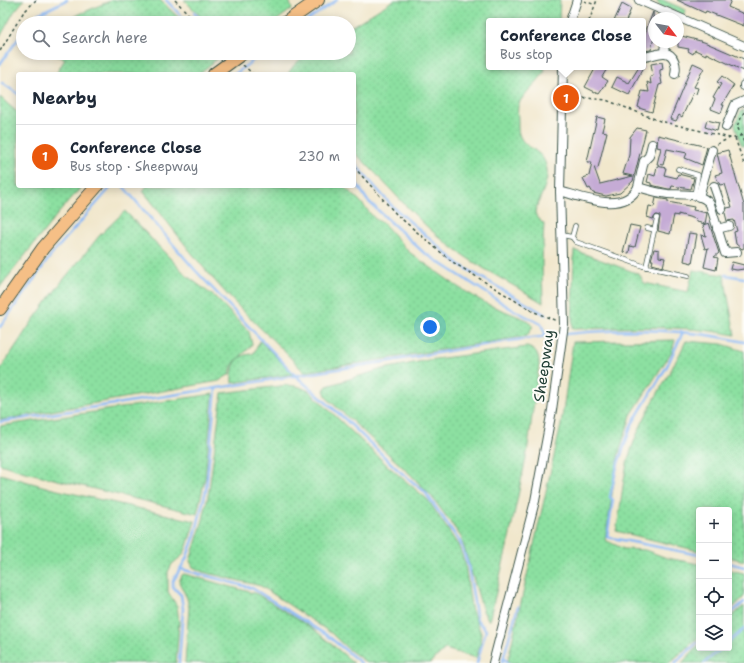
<!DOCTYPE html>
<meta charset="utf-8">
<style>
:root{--surface:#fff;--page:#f6f6f7;--text:#1f2937;--muted:#747a83;--line:#e0e1e3;--accent:#ea580c}
body{margin:0;font-family:"Shantell Sans",sans-serif;background:var(--page);color:var(--text)}
.controls{position:absolute;right:12px;bottom:12px;display:grid;overflow:hidden;border-radius:4px;box-shadow:0 2px 10px #0003}
.controls button{width:36px;height:36px;display:grid;place-items:center;padding:0;border:0;border-bottom:1px solid var(--line);background:var(--surface);color:var(--text);font:20px sans-serif}
.compass{position:absolute;left:648px;top:12px;width:36px;height:36px;border-radius:50%;background:var(--surface);box-shadow:0 2px 10px #0003;rotate:121deg}
.you{position:absolute;left:430px;top:327px;width:14px;height:14px;margin:-10px;border:3px solid #fff;border-radius:50%;background:#1a73e8;box-shadow:0 0 0 6px #1a73e833}
.badge{display:grid;place-items:center;width:26px;height:26px;border-radius:50%;background:var(--accent);color:#fff;font-size:13px;font-weight:700}
.pin{position:absolute;translate:-50% -50%;border:2px solid #fff;box-shadow:0 1px 4px #0006}
.popup{position:absolute;left:486px;top:18px;width:160px;height:52px;box-sizing:border-box;display:grid;place-content:center;border-radius:4px;background:var(--surface);filter:drop-shadow(0 1px 3px #0005);font-size:13px;white-space:nowrap;color:var(--muted)}
.popup b{font-size:15px;color:var(--text)}
.popup::after{content:'';position:absolute;left:50%;top:100%;margin-left:-8px;border:8px solid transparent;border-top-color:var(--surface)}
.list{margin:0;padding:0;list-style:none}
h2{display:flex;justify-content:space-between;align-items:center;height:52px;margin:0;padding:0 16px;font-size:17px}
h2 small{font-size:13px;font-weight:400;color:var(--muted)}
.list li{display:grid;grid-template-columns:26px 1fr auto;gap:12px;align-items:center;box-sizing:border-box;height:64px;padding:0 16px;border-top:1px solid var(--line)}
.list b{display:block;font-size:15px;white-space:nowrap}
.list p{margin:0;font-size:13px;white-space:nowrap;color:var(--muted)}
.list em{font-size:13px;font-style:normal;color:var(--muted)}
.icon{flex:none;width:22px;height:22px;fill:none;stroke:currentColor;stroke-width:2;stroke-linecap:round;stroke-linejoin:round}
.map{position:relative;flex:none;width:744px;height:663px;overflow:hidden}
.search{position:absolute;background:var(--surface);box-shadow:0 2px 10px #0003;left:16px;top:16px;width:340px;height:44px;display:flex;align-items:center;gap:10px;box-sizing:border-box;padding:0 14px;border-radius:22px;color:var(--muted);font-size:15px}
.panel{position:absolute;background:var(--surface);box-shadow:0 2px 10px #0003;left:16px;top:72px;width:340px;height:116px;border-radius:4px}
.map>svg:first-child{display:block}
</style>
<div class="map">
<svg width="744" height="663" viewBox="0 0 744 663">
<defs>
<pattern id="grass-dots" width="8" height="8" patternUnits="userSpaceOnUse"><rect width="8" height="8" fill="#8ce0a1"/><path d="M2 2h.1M6 6h.1" fill="none" stroke="#78c18b" stroke-width="1.8" stroke-linecap="round"/></pattern>
</defs>
<rect width="100%" height="100%" fill="#fdfcf7"/>
<filter id="ink" filterUnits="userSpaceOnUse"><feTurbulence type="fractalNoise" baseFrequency=".025" numOctaves="2"/><feDisplacementMap in="SourceGraphic" scale="8" xChannelSelector="R" yChannelSelector="G"/><feConvolveMatrix kernelMatrix="1 2 1 2 8 2 1 2 1" color-interpolation-filters="sRGB"/></filter>
<filter id="wash" filterUnits="userSpaceOnUse"><feTurbulence type="fractalNoise" baseFrequency=".012" numOctaves="4" result="noise"/><feDisplacementMap in="SourceGraphic" scale="16" xChannelSelector="R" yChannelSelector="G"/><feGaussianBlur stdDeviation="0.9" result="paint"/><feColorMatrix in="noise" values="0 0 0 0 0 0 0 0 0 0 0 0 0 0 0 0 0 1.4 0 .05"/><feComposite in="paint" operator="in"/></filter>
<g filter="url(#wash)">
<rect width="100%" height="100%" fill="#f1e7cc"/>
<!-- grass -->
<g fill="url(#grass-dots)" stroke="#568e6a">
<path d="M0 0H24L14 12 0 37Z"/>
<path d="M112 0H160L184 23H59Z"/>
<path d="M184 0H289L292 9 273 23H207Z"/>
<path d="M394 0H560L559 21H489V67H544L545 70C539 83 523 92 518 106 517 111 518 117 518 122 516 151 540 144 546 165 551 181 539 197 535 212L537 218 544 224 542 263 543 303C511 283 475 266 445 242 411 215 385 181 354 152V74H288C303 48 323 53 349 53V28Z"/>
<path d="M656 0H663L686 10 684 15 660 6Z"/>
<path d="M50 53H216L220 56 199 74H56L65 59Z"/>
<path d="M0 97 18 113V186H82L56 216 0 287Z"/>
<path d="M744 110V146L741 144 735 125 741 111Z"/>
<path d="M147 186H343L359 200 374 218 384 224 409 252 458 287 487 304 527 320 532 325V328L527 336 304 372C284 350 262 330 241 309 205 273 175 231 143 191Z"/>
<path d="M125 211 187 276 216 298 249 332 252 344C245 356 232 358 230 374L219 381 0 420V370L31 323 60 284 100 235Z"/>
<path d="M574 250 639 274 644 283 688 292 693 270 724 275 735 335C681 324 626 328 572 329Z"/>
<path d="M675 340 672 351 631 415 618 456 605 540 624 549 645 550 667 558 699 564V637L669 663H510L508 660 561 425 573 342Z"/>
<path d="M260 341 293 374 232 383C231 372 233 359 245 355 248 354 250 355 254 353Z"/>
<path d="M686 341 722 344 744 351V561L729 557V510H699V551L616 531C622 505 622 476 631 450 644 411 669 378 686 341Z"/>
<path d="M527 347C537 350 539 356 539 365L527 453 508 543 489 621 483 611 461 537 446 516 432 497 410 474 327 398 324 390 327 386 379 370 428 360Z"/>
<path d="M289 385 300 387 309 391 389 467 428 500 458 545 465 563 471 608 481 633 480 646 476 658 445 649 430 663H367L347 648 331 633 261 586 203 572 193 567 190 561 203 520 209 491 222 393Z"/>
<path d="M213 394 205 478 197 514 25 472 0 464V426Z"/>
<path d="M0 474 53 489 195 521 187 546 183 555 172 564 168 572V592L177 606 179 623 176 663H0Z"/>
<path d="M729 570 744 573V597L729 611Z"/>
<path d="M184 574 257 594 312 628 354 663H185L189 608 187 598 179 582 182 575Z"/>
<path d="M744 606V663H682L699 645V648H729V619Z"/>
</g>
<g fill="none" stroke-linecap="round" stroke-linejoin="round">
<!-- stream -->
<g stroke="#8bbaf6" stroke-width="2.5">
<path d="M166 0 188 23"/>
<path d="M194 13 204 23"/>
<path d="M30 23 38 14 67 0"/>
<path d="M303 23 337 0"/>
<path d="M220 53 221 54"/>
<path d="M0 64 23 32"/>
<path d="M235 74 263 53"/>
<path d="M2 83 18 94"/>
<path d="M354 163 392 206 460 265 546 315"/>
<path d="M354 179 367 200 423 252 510 308 541 324 546 336"/>
<path d="M123 186 195 270 296 376 345 419 397 469 425 492 460 542 468 565 477 620 486 630 477 663"/>
<path d="M726 275 744 278"/>
<path d="M0 327 52 254 112 186"/>
<path d="M683 332 667 366 632 424 617 466 610 497 613 500 607 537 699 555"/>
<path d="M0 422C126 402 251 383 377 363 498 344 623 313 744 342"/>
<path d="M729 563 744 567"/>
<path d="M181 569 252 588 328 636 361 663"/>
<path d="M729 615 744 602"/>
<path d="M729 642 744 629"/>
<path d="M504 658 508 663"/>
<path d="M179 663 183 609 181 595 173 587V581L186 559 195 535 206 490 216 388"/>
<path d="M502 663 518 606"/>
<path d="M675 663 699 641"/>
<path d="M704 663 722 648"/>
</g>
</g>
<g id="blocks">
<!-- building -->
<g fill="#c5abd5">
<path d="M677 0H731L728 7 744 14V26L706 11 705 13Z"/>
<path d="M622 4 631 9 626 21H614Z"/>
<path d="M653 12 654 37 651 50 643 51V38Z"/>
<path d="M678 35 704 42 744 59V71L706 53V55L695 50 693 54 688 51 689 49 678 47Z"/>
<path d="M662 62 663 69 660 70V73L662 84 659 85 652 112 642 109 638 107 642 91 649 92 647 82 651 84 650 77 653 76 651 64Z"/>
<path d="M693 63 704 68 694 87 698 88 696 94 693 93 682 117 679 115 676 121 670 119Z"/>
<path d="M596 67H608L602 77 608 81 599 94 585 87Z"/>
<path d="M639 67H644L629 95 612 87 617 77 629 83Z"/>
<path d="M722 76 734 85 722 105H724L721 113 711 109 715 99 713 98 721 84 717 82Z"/>
<path d="M597 117 605 119 602 131 607 132 598 168 594 167 600 184 633 176 623 174 629 155 630 137 637 128 646 130 633 181 620 193 606 196 593 193 590 188 588 189 583 178 589 176 592 162H587Z"/>
<path d="M707 120 719 123 717 131 705 127Z"/>
<path d="M658 135 707 147 702 165 685 158 687 153 667 149 663 165 657 164 661 148 657 147Z"/>
<path d="M728 150 744 205V248L742 249 736 244 734 232 737 231 734 220 727 221 725 213 727 208 732 207 725 184 720 185 715 175 722 173 717 153Z"/>
<path d="M657 166 666 168 664 175 677 178 678 174 694 178 691 189 672 186 671 189H668L651 185V183L647 182 649 174 655 176Z"/>
<path d="M656 198 668 200V202L694 207 693 210 707 213 705 224 697 222 696 219 678 214V216L674 215 670 234 658 231 660 216 656 215 653 219 647 217 649 206 654 207Z"/>
<path d="M709 223 719 253 714 257 718 258 716 270 704 267 708 248 705 249 701 235 706 236 703 225Z"/>
<path d="M630 225 640 227 635 247 630 246 629 253 623 252Z"/>
<path d="M689 233 697 234 692 263 684 261Z"/>
<path d="M654 249 659 250V257L665 258 663 267 652 264 653 260H651Z"/>
<path d="M732 262 744 265V269L737 270 730 269Z"/>
</g>
</g>
</g>
<g filter="url(#ink)">
<use href="#blocks" fill-opacity="0" stroke="#3e564b" stroke-width="1"/>
<g fill="none" stroke-linecap="round" stroke-linejoin="round">
<defs>
<g id="service">
<path d="M678 169 698 175 694 196"/>
<path d="M647 228 655 230"/>
<path d="M562 235 572 237 576 242 643 266 688 276"/>
<path d="M572 237 575 226"/>
<path d="M646 267 657 218"/>
</g>
<g id="minor">
<path d="M639 0 744 46"/>
<path d="M570 21 577 0"/>
<path d="M664 53 665 42"/>
<path d="M643 57C650 57 659 52 665 53 675 54 677 67 675 74"/>
<path d="M744 85V86"/>
<path d="M726 127 735 105 744 101"/>
<path d="M714 186 722 209"/>
<path d="M638 187 644 161 649 156 652 144"/>
<path d="M560 191C582 197 624 215 638 187 648 190 658 193 668 194 681 195 701 192 710 204L725 253 737 252"/>
<path d="M699 197 712 150"/>
<path d="M717 229 729 226"/>
<path d="M493 663 535 501 552 410 564 324 560 191 563 67"/>
</g>
<g id="primary">
<path d="M285 23 318 0"/>
<path d="M214 74 243 53"/>
<path d="M0 309 43 248 97 186"/>
</g>
</defs>
<!-- service casing -->
<use href="#service" stroke="#3e564b" stroke-width="5.5"/>
<!-- minor casing -->
<use href="#minor" stroke="#3e564b" stroke-width="10"/>
<!-- primary casing -->
<use href="#primary" stroke="#3e564b" stroke-width="14"/>
<!-- path -->
<g stroke="#3e564b" stroke-width="1.5" stroke-dasharray="3 3" stroke-linecap="butt">
<path d="M175 0 197 23"/>
<path d="M584 1 593 4"/>
<path d="M589 21 597 0"/>
<path d="M0 51 23 13 36 0"/>
<path d="M243 65 253 74"/>
<path d="M570 86 577 94 586 98 606 100 660 121 730 138H735L744 134"/>
<path d="M744 112 737 126 744 142"/>
<path d="M735 138 744 164"/>
<path d="M717 144 730 138"/>
<path d="M354 167 397 215 451 261 532 311 557 321"/>
</g>
<!-- service -->
<use href="#service" stroke="#fff" stroke-width="4"/>
<!-- minor -->
<use href="#minor" stroke="#fff" stroke-width="8"/>
<!-- primary -->
<use href="#primary" stroke="#f5bf86" stroke-width="12"/>
</g>
</g>
<g text-anchor="middle" stroke-width="4" stroke-linejoin="round" paint-order="stroke">
<!-- street labels -->
<g font-size="15" fill="#1f3d34" stroke="#fdfcf7">
<text transform="translate(544 366) rotate(-82)" y="5">Sheepway</text>
</g>
</g>
</svg>
<div class="controls">
<button>+</button>
<button>−</button>
<button><svg class="icon" aria-label="locate" viewBox="0 0 24 24"><circle cx="12" cy="12" r="6"/><path d="M12 2v4M12 18v4M2 12h4M18 12h4"/></svg></button>
<button><svg class="icon" aria-label="layers" viewBox="0 0 24 24"><path d="M12 4l9 5-9 5-9-5zM3 14l9 5 9-5"/></svg></button>
</div>
<svg class="compass" viewBox="-18 -18 36 36"><path d="M0-13l5 13h-10z" fill="#e53935"/><path d="M0 13l5-13h-10z" fill="#747a83"/></svg>
<div class="you"></div>
<div class="pin badge" style="left:566px;top:98px">1</div>
<div class="popup"><b>Conference Close</b>Bus stop</div>
<div class="search"><svg class="icon" aria-label="search" viewBox="0 0 24 24"><circle cx="10" cy="10" r="6"/><path d="M15 15l6 6"/></svg>Search here</div>
<section class="panel">
<h2>Nearby<small></small></h2>
<ul class="list">
<li><span class="badge">1</span><div><b>Conference Close</b><p>Bus stop · Sheepway</p></div><em>230 m</em></li>
</ul>
</section>
</div>
